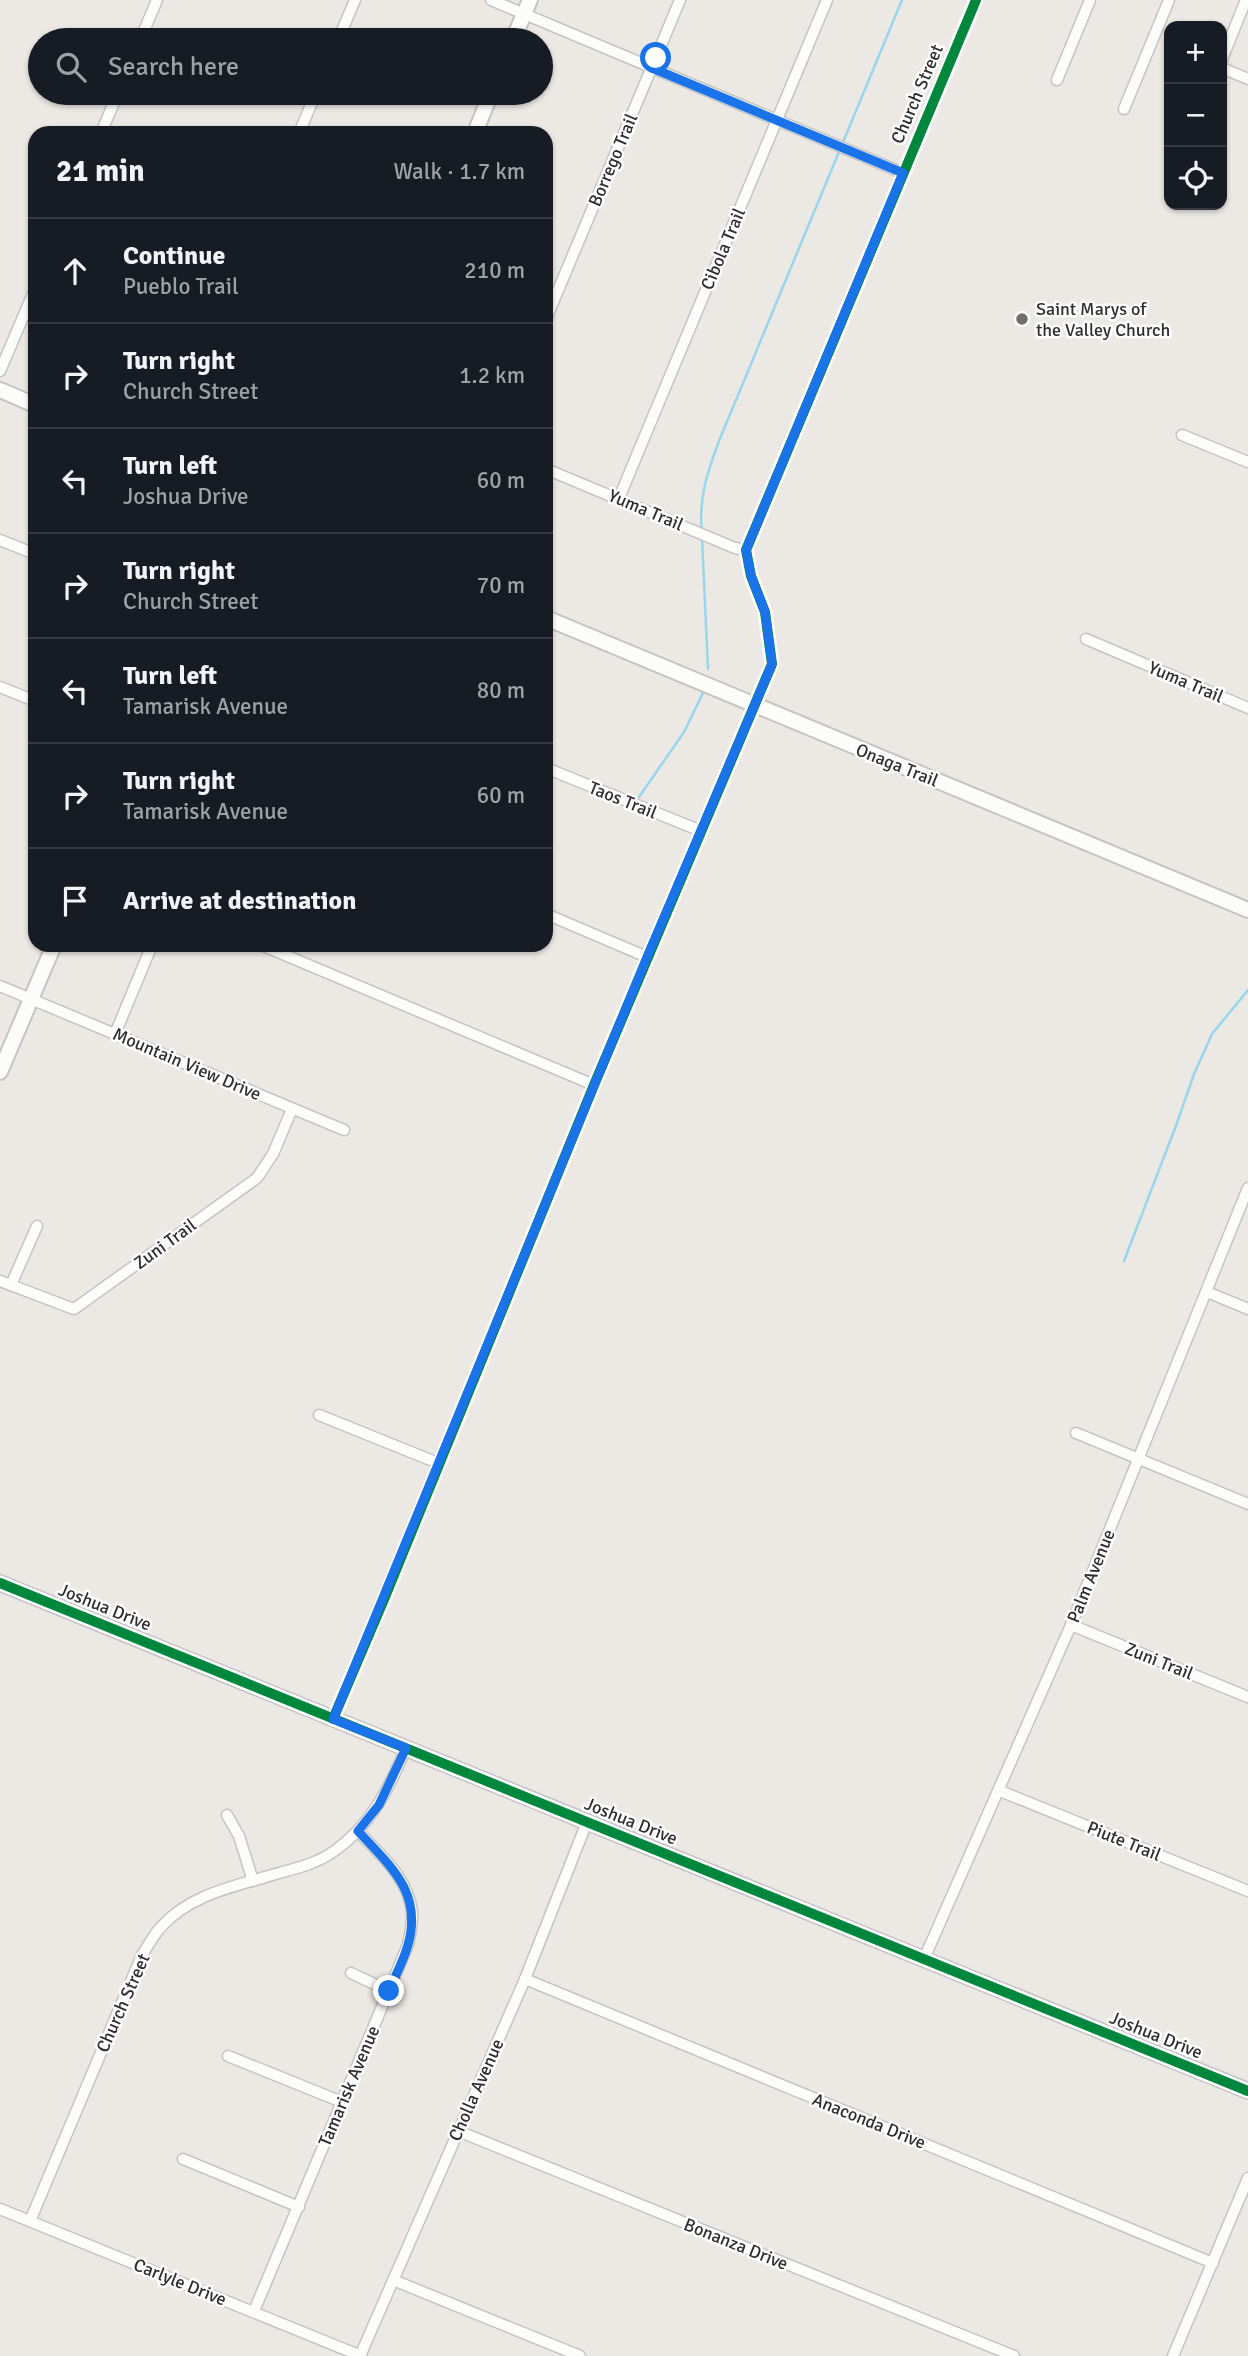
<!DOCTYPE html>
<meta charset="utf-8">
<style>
:root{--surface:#171b24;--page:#20242c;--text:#f1f3f6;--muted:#9ea1a6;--line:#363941}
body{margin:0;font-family:Signika,sans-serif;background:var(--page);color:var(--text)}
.controls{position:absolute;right:21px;top:21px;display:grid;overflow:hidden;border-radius:14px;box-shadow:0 2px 5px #0004}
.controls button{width:63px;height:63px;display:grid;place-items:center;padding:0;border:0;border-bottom:2px solid var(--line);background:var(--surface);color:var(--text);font:35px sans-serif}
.stop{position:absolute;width:21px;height:21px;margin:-16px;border:5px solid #1a73e8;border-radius:50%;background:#fff}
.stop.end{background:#1a73e8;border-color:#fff;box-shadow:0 2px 7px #0008}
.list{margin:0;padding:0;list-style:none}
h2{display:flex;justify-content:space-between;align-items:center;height:91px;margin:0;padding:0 28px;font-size:30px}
h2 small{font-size:23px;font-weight:400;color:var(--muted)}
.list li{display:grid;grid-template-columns:46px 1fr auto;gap:21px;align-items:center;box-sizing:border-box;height:105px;padding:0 28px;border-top:2px solid var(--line)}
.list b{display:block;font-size:26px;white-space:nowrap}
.list p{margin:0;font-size:23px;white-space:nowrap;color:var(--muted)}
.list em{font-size:23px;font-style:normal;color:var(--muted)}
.icon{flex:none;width:38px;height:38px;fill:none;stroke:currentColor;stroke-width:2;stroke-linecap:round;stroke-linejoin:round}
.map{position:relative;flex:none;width:1248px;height:2356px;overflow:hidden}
.search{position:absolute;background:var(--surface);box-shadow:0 2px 5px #0004;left:28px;top:28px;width:525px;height:77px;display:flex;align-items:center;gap:18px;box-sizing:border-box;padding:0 24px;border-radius:38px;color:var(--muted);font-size:26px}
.panel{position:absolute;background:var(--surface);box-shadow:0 2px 5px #0004;left:28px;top:126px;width:525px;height:826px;border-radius:21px}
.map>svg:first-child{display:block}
</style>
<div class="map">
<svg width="1248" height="2356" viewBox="0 0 1248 2356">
<rect width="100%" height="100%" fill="#ece8e4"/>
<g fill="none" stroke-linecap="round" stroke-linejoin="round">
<!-- stream -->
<g stroke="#99d6ec" stroke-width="2.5">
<path d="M702 531C698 500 708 470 719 441L902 0"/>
<path d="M702 538 708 669"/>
<path d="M639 797 684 732 704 691"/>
<path d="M1124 1261 1177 1123 1194 1074 1212 1034 1248 990"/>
</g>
<defs>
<g id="street">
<path d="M491 0 903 173"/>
<path d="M140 40 157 0"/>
<path d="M338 40 355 0"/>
<path d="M1222 59 1246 0"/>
<path d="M1222 68 1248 79"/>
<path d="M1057 80 1090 0"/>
<path d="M1124 109 1169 0"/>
<path d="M101 133 118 93"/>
<path d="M299 133 316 93"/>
<path d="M546 319 680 0"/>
<path d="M0 371 35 289"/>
<path d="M1182 435 1248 462"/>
<path d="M546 469 735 548 746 550"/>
<path d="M619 498 827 0"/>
<path d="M0 540 35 554"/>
<path d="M1086 639 1248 708"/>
<path d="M0 687 35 701"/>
<path d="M546 768 701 831"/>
<path d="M546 914 647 957"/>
<path d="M261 945 594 1085"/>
<path d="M0 986 344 1130"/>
<path d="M115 1034 152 945"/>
<path d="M0 1281 74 1309 257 1178 273 1154 292 1109"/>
<path d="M11 1285 37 1226"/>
<path d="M1207 1292 1248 1309"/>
<path d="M319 1415 438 1463"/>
<path d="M1076 1433 1248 1504"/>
<path d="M1071 1625 1248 1697"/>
<path d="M333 1719 385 1597 594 1085 772 664 765 612 751 576 746 550 976 0"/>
<path d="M1000 1791 1248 1891"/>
<path d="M227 1815 239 1836 253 1881"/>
<path d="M924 1959 1071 1625 1248 1188"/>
<path d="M351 1973 389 1991"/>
<path d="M525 1979 1213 2263"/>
<path d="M228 2056 342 2102"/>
<path d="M458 2131 1014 2356"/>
<path d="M183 2159 299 2207"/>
<path d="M0 2209 361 2356"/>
<path d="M30 2221 142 1955C148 1946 153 1936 160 1928 191 1893 237 1886 279 1873 298 1868 317 1863 333 1852 371 1826 389 1788 406 1748"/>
<path d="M393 2280 580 2356"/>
<path d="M254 2311 408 1945C410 1934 413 1922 412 1912 408 1877 380 1855 358 1831"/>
<path d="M360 2356 525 1979 587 1822"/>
<path d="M1173 2356 1248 2178"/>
</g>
<g id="secondary">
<path d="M513 40 530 0"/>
<path d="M475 133 491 93"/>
<path d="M0 390 35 405"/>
<path d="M546 618 1248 910"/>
<path d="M0 1072 54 945"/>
<path d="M0 1583 1248 2091"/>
</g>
</defs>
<!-- street casing -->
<use href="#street" stroke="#c5c4c5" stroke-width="13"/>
<!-- secondary casing -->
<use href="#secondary" stroke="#c5c4c5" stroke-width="18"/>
<!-- street -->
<use href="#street" stroke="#fcfcfb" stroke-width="10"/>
<!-- secondary -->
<use href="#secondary" stroke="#fcfcfb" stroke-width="14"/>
<defs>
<g id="cycleway">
<path d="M0 1583 1248 2091"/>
<path d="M333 1719 385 1597 594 1085 772 664 765 612 751 576 746 550 976 0"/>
</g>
</defs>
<!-- cycleway casing -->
<use href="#cycleway" stroke="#fff" stroke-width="15"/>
<!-- cycleway -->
<use href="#cycleway" stroke="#00873e" stroke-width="10"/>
</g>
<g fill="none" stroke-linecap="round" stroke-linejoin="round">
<!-- route -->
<path stroke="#1a73e8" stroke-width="9" d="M389 1991C395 1976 404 1960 408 1945 423 1892 390 1866 358 1831L379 1805 406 1748 333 1719 647 957 772 664 765 612 751 576 746 550 903 173 652 68 656 58"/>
</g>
<!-- markers -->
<circle fill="#706f6e" stroke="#fff" stroke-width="2.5" cx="1022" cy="319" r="7"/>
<g text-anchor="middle" stroke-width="5" stroke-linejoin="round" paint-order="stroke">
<!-- street labels -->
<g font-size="18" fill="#2e2e2e" stroke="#fff">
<text transform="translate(917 94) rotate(-67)" y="6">Church Street</text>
<text transform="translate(613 160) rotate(-67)" y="6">Borrego Trail</text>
<text transform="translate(723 249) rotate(-67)" y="6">Cibola Trail</text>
<text transform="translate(646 510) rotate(23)" y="6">Yuma Trail</text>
<text transform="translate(1186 682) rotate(23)" y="6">Yuma Trail</text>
<text transform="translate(897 765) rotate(22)" y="6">Onaga Trail</text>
<text transform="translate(623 800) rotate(22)" y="6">Taos Trail</text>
<text transform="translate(187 1064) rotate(23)" y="6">Mountain View Drive</text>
<text transform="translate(165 1244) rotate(-36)" y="6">Zuni Trail</text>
<text transform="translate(1091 1576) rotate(-68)" y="6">Palm Avenue</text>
<text transform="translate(105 1607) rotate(22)" y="6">Joshua Drive</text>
<text transform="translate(1159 1661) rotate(22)" y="6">Zuni Trail</text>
<text transform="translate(631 1821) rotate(22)" y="6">Joshua Drive</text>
<text transform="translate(1124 1841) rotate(22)" y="6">Piute Trail</text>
<text transform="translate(123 2003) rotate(-66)" y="6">Church Street</text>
<text transform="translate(1156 2035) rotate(22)" y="6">Joshua Drive</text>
<text transform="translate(349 2086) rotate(-67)" y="6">Tamarisk Avenue</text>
<text transform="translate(476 2090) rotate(-66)" y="6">Cholla Avenue</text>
<text transform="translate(869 2121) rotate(22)" y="6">Anaconda Drive</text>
<text transform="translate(736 2244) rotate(22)" y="6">Bonanza Drive</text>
<text transform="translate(180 2282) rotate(22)" y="6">Carlyle Drive</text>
</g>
<!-- poi labels -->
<g font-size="18" fill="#2e2e2e" stroke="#fff" text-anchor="start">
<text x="1036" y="315">Saint Marys of<tspan x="1036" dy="21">the Valley Church</tspan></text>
</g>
</g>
</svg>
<div class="controls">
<button>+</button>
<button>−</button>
<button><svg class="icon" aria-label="locate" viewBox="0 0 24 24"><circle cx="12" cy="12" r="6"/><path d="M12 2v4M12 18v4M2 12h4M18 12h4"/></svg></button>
</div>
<div class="stop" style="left:656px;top:58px"></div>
<div class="stop end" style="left:389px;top:1991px"></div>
<div class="search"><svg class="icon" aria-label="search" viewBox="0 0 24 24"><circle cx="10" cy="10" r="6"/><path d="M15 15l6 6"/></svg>Search here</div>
<section class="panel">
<h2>21 min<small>Walk · 1.7 km</small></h2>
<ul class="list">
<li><svg class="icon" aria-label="ahead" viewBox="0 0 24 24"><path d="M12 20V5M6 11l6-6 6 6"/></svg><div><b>Continue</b><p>Pueblo Trail</p></div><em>210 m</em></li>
<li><svg class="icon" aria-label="right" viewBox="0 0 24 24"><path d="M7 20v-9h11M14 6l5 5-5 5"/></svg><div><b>Turn right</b><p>Church Street</p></div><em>1.2 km</em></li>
<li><svg class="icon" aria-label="left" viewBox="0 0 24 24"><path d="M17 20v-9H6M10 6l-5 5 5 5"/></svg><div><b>Turn left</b><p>Joshua Drive</p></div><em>60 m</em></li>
<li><svg class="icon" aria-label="right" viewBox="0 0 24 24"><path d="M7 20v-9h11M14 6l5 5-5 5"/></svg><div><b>Turn right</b><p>Church Street</p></div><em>70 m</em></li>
<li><svg class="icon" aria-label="left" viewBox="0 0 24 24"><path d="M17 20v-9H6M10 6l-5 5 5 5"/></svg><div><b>Turn left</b><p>Tamarisk Avenue</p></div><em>80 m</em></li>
<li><svg class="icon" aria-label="right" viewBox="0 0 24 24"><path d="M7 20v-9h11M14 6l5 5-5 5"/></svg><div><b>Turn right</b><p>Tamarisk Avenue</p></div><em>60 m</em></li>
<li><svg class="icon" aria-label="arrive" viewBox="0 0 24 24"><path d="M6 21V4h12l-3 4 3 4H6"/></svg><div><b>Arrive at destination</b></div></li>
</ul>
</section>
</div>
